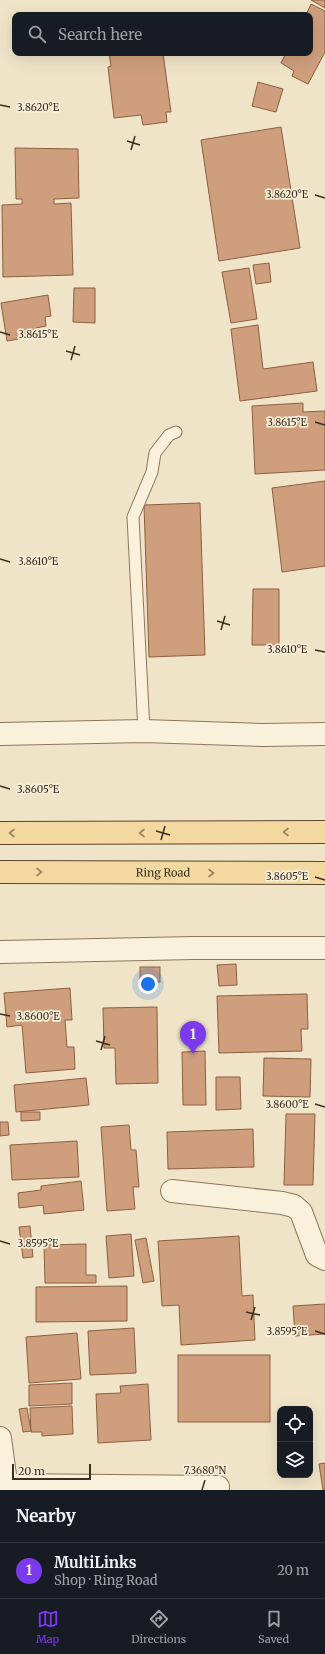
<!DOCTYPE html>
<meta charset="utf-8">
<style>
:root{--surface:#171b24;--page:#242831;--text:#f1f3f6;--muted:#9ea1a6;--line:#363941;--accent:#7c3aed}
body{margin:0;font-family:Merriweather,serif;background:var(--page);color:var(--text)}
.controls{position:absolute;right:12px;bottom:12px;display:grid;overflow:hidden;border-radius:8px;box-shadow:0 4px 16px #0002}
.controls button{width:36px;height:36px;display:grid;place-items:center;padding:0;border:0;border-bottom:1px solid var(--line);background:var(--surface);color:var(--text);font:20px sans-serif}
.scale{position:absolute;left:12px;bottom:10px;width:79px;box-sizing:border-box;padding-left:4px;border:2px solid #3d2e20;border-top:0;font-size:11px;line-height:14px;white-space:nowrap;color:#3d2e20;-webkit-text-stroke:3px #f7eed8;paint-order:stroke}
.you{position:absolute;left:148px;top:984px;width:14px;height:14px;margin:-10px;border:3px solid #fff;border-radius:50%;background:#1a73e8;box-shadow:0 0 0 6px #1a73e833}
.badge{display:grid;place-items:center;width:26px;height:26px;border-radius:50%;background:var(--accent);color:#fff;font-size:13px;font-weight:700}
.pin{position:absolute;translate:-50% -33px;filter:drop-shadow(0 1px 2px #0008)}
.pin::after{content:'';position:absolute;top:21px;width:14px;height:12px;background:inherit;clip-path:polygon(0 0,100% 0,50% 100%)}
.list{margin:0;padding:0;list-style:none}
h2{display:flex;justify-content:space-between;align-items:center;height:52px;margin:0;padding:0 16px;font-size:17px}
h2 small{font-size:13px;font-weight:400;color:var(--muted)}
.list li{display:grid;grid-template-columns:26px 1fr auto;gap:12px;align-items:center;box-sizing:border-box;height:56px;padding:0 16px;border-top:1px solid var(--line)}
.list b{display:block;font-size:15px;white-space:nowrap}
.list p{margin:0;font-size:13px;white-space:nowrap;color:var(--muted)}
.list em{font-size:13px;font-style:normal;color:var(--muted)}
.icon{flex:none;width:22px;height:22px;fill:none;stroke:currentColor;stroke-width:2;stroke-linecap:round;stroke-linejoin:round}
.map{position:relative;flex:none;width:325px;height:1490px;overflow:hidden}
.search{position:absolute;background:var(--surface);box-shadow:0 4px 16px #0002;left:12px;right:12px;top:12px;height:44px;display:flex;align-items:center;gap:10px;box-sizing:border-box;padding:0 14px;border-radius:8px;color:var(--muted);font-size:15px}
.sheet{height:108px;background:var(--surface)}
nav{display:flex;justify-content:space-around;align-items:center;box-sizing:border-box;height:56px;border-top:1px solid var(--line);background:var(--surface);font-size:11px;color:var(--muted)}
nav a{display:grid;justify-items:center;gap:2px}
nav .on{color:var(--accent)}
.map>svg:first-child{display:block}
</style>
<div class="map">
<svg width="325" height="1490" viewBox="0 0 325 1490">
<rect width="100%" height="100%" fill="#f0e4c8"/>
<!-- building -->
<g fill="#cf9f7d" stroke="#8d5f41">
<path d="M311 0H325V8Z"/>
<path d="M311 4 325 11V52L308 84 292 76 294 71 281 63 286 53H310V15H306Z"/>
<path d="M109 53H163L171 112H166L167 122 143 125 141 115 114 118 108 67 111 66Z"/>
<path d="M258 82 283 89 276 112 252 106Z"/>
<path d="M281 127 300 248 219 261 201 140Z"/>
<path d="M15 148 78 149 79 198 54 199V204L71 203 73 275 3 277 2 205 22 204V199H16Z"/>
<path d="M269 263 271 282 256 284 253 265Z"/>
<path d="M249 268 257 319 231 323 222 272Z"/>
<path d="M74 288H95V323L73 322Z"/>
<path d="M48 295 51 316 45 317 46 326 36 328 37 336 7 341 1 303Z"/>
<path d="M258 325 263 369 313 362 317 391 240 401 231 329Z"/>
<path d="M303 403V412L325 411V470L255 474 252 406Z"/>
<path d="M325 481V566L282 572 272 488Z"/>
<path d="M200 503 205 655 149 657 144 505Z"/>
<path d="M253 589H279V645H252Z"/>
<path d="M236 964 237 985 219 986 217 965Z"/>
<rect x="140" y="967" width="20" height="15"/>
<path d="M70 988 72 1020H65L67 1047H74L75 1069 26 1073 22 1025 7 1027 4 993Z"/>
<path d="M307 994 308 1029H301L302 1051 219 1053 217 996Z"/>
<path d="M157 1007 158 1083 116 1084 115 1048H104L103 1008Z"/>
<path d="M205 1051 206 1105H183L182 1052Z"/>
<path d="M264 1058 311 1059 310 1097 263 1096Z"/>
<path d="M216 1077H240L241 1109 216 1110Z"/>
<path d="M86 1078 89 1105 16 1112 14 1085Z"/>
<path d="M21 1112H40V1120L21 1121Z"/>
<path d="M286 1114H315L313 1185H284Z"/>
<path d="M0 1122H8L9 1135 0 1136Z"/>
<path d="M129 1125 131 1150H136L139 1187H133L135 1209 107 1211 101 1127Z"/>
<path d="M253 1129 254 1167 168 1169 167 1132Z"/>
<path d="M77 1141 79 1177 12 1180 10 1145Z"/>
<path d="M81 1181 84 1210 44 1214 43 1205 19 1208 18 1193 41 1190V1186Z"/>
<path d="M30 1226 33 1257 23 1258 19 1227Z"/>
<path d="M131 1234 134 1276 109 1278 106 1236Z"/>
<path d="M239 1236 242 1296 253 1295 255 1340 181 1345 179 1305 162 1306 158 1241Z"/>
<path d="M146 1238 154 1281 143 1283 135 1240Z"/>
<path d="M86 1244V1275H96V1283H45L44 1245Z"/>
<path d="M127 1286V1321L36 1322V1287Z"/>
<path d="M325 1304V1334L295 1336 293 1306Z"/>
<path d="M134 1328 136 1373 90 1375 88 1331Z"/>
<path d="M77 1333 81 1379 29 1383 26 1337Z"/>
<rect x="178" y="1355" width="92" height="67"/>
<path d="M72 1383V1404L29 1406V1385Z"/>
<path d="M148 1384 151 1440 98 1443 96 1394 121 1393 120 1386Z"/>
<path d="M72 1406 73 1434 42 1436V1432H31L30 1408Z"/>
<path d="M27 1408 31 1431 23 1432 19 1409Z"/>
<path d="M325 1463V1490H323L319 1464Z"/>
</g>
<g fill="none" stroke-linecap="round" stroke-linejoin="round">
<defs>
<path id="lane" d="M144 731 133 517 152 472 155 453 169 435 176 432"/>
<g id="street">
<path d="M0 734 144 731 264 735 325 734"/>
<path d="M0 952 194 948H325"/>
<path d="M172 1191 282 1203 294 1206 301 1212 317 1255 325 1259"/>
<path d="M0 1438 7 1490"/>
<path d="M6 1485 218 1487"/>
</g>
<g id="primary">
<path d="M0 833 325 832"/>
<path id="s1" d="M0 872 325 873"/>
</g>
</defs>
<!-- lane casing -->
<use href="#lane" stroke="#8d765c" stroke-width="13"/>
<!-- street casing -->
<use href="#street" stroke="#8d765c" stroke-width="24"/>
<!-- primary casing -->
<use href="#primary" stroke="#5b4430" stroke-width="24"/>
<!-- lane -->
<use href="#lane" stroke="#faf1dc" stroke-width="11"/>
<!-- street -->
<use href="#street" stroke="#faf1dc" stroke-width="22"/>
<!-- primary -->
<use href="#primary" stroke="#f3d9a0" stroke-width="22"/>
</g>
<!-- one-way arrows -->
<defs><path id="oneway-chevron" d="M-2-3.5L2.5 0L-2 3.5" fill="none" stroke-width="1.6" stroke-linecap="round" stroke-linejoin="round"/></defs>
<g stroke="#988460">
<use href="#oneway-chevron" transform="translate(286 832) rotate(180)"/>
<use href="#oneway-chevron" transform="translate(12 833) rotate(180)"/>
<use href="#oneway-chevron" transform="translate(142 833) rotate(180)"/>
<use href="#oneway-chevron" transform="translate(39 872)"/>
<use href="#oneway-chevron" transform="translate(211 873)"/>
</g>
<!-- ticks -->
<path fill="none" stroke="#3d2e20" stroke-width="1.5" d="M0 105 10 107M127 141 140 145M131 150 135 136M315 195 325 198M0 332 10 335M66 351 80 355M71 360 75 346M315 422 325 425M0 559 10 562M217 621 230 625M221 630 225 616M315 650 325 652M0 786 10 789M156 831 170 835M161 840 165 826M315 877 325 880M0 1014 10 1016M96 1041 110 1045M101 1050 105 1036M315 1104 325 1107M0 1241 10 1244M246 1312 260 1315M251 1320 255 1307M315 1331 325 1334M202 1490 205 1480"/>
<g text-anchor="middle" stroke-width="3.5" stroke-linejoin="round" paint-order="stroke">
<!-- street labels -->
<g font-size="11" fill="#3d2e20" stroke="#f7eed8">
<text dy="4" stroke="none"><textPath href="#s1" startOffset="163">Ring Road</textPath></text>
</g>
</g>
<g font-size="10" text-anchor="middle" fill="#3d2e20" stroke="#f7eed8" stroke-width="3.5" stroke-linejoin="round" paint-order="stroke">
<text x="38" y="111">3.8620°E</text>
<text x="287" y="198">3.8620°E</text>
<text x="38" y="338">3.8615°E</text>
<text x="287" y="426">3.8615°E</text>
<text x="38" y="565">3.8610°E</text>
<text x="287" y="653">3.8610°E</text>
<text x="38" y="793">3.8605°E</text>
<text x="287" y="880">3.8605°E</text>
<text x="38" y="1020">3.8600°E</text>
<text x="287" y="1108">3.8600°E</text>
<text x="38" y="1247">3.8595°E</text>
<text x="287" y="1335">3.8595°E</text>
<text x="205" y="1474">7.3680°N</text>
</g>
</svg>
<div class="controls">
<button><svg class="icon" aria-label="locate" viewBox="0 0 24 24"><circle cx="12" cy="12" r="6"/><path d="M12 2v4M12 18v4M2 12h4M18 12h4"/></svg></button>
<button><svg class="icon" aria-label="layers" viewBox="0 0 24 24"><path d="M12 4l9 5-9 5-9-5zM3 14l9 5 9-5"/></svg></button>
</div>
<div class="scale">20 m</div>
<div class="you"></div>
<div class="pin badge" style="left:193px;top:1054px">1</div>
<div class="search"><svg class="icon" aria-label="search" viewBox="0 0 24 24"><circle cx="10" cy="10" r="6"/><path d="M15 15l6 6"/></svg>Search here</div>
</div>
<section class="sheet">
<h2>Nearby<small></small></h2>
<ul class="list">
<li><span class="badge">1</span><div><b>MultiLinks</b><p>Shop · Ring Road</p></div><em>20 m</em></li>
</ul>
</section>
<nav>
<a class="on"><svg class="icon" aria-label="map" viewBox="0 0 24 24"><path d="M3 6l6-2 6 2 6-2v14l-6 2-6-2-6 2zM9 4v14M15 6v14"/></svg>Map</a>
<a><svg class="icon" aria-label="directions" viewBox="0 0 24 24"><path d="M12 3l9 9-9 9-9-9zM9 14v-3h6M13 9l2 2-2 2"/></svg>Directions</a>
<a><svg class="icon" aria-label="saved" viewBox="0 0 24 24"><path d="M7 4h10v16l-5-4-5 4z"/></svg>Saved</a>
</nav>
